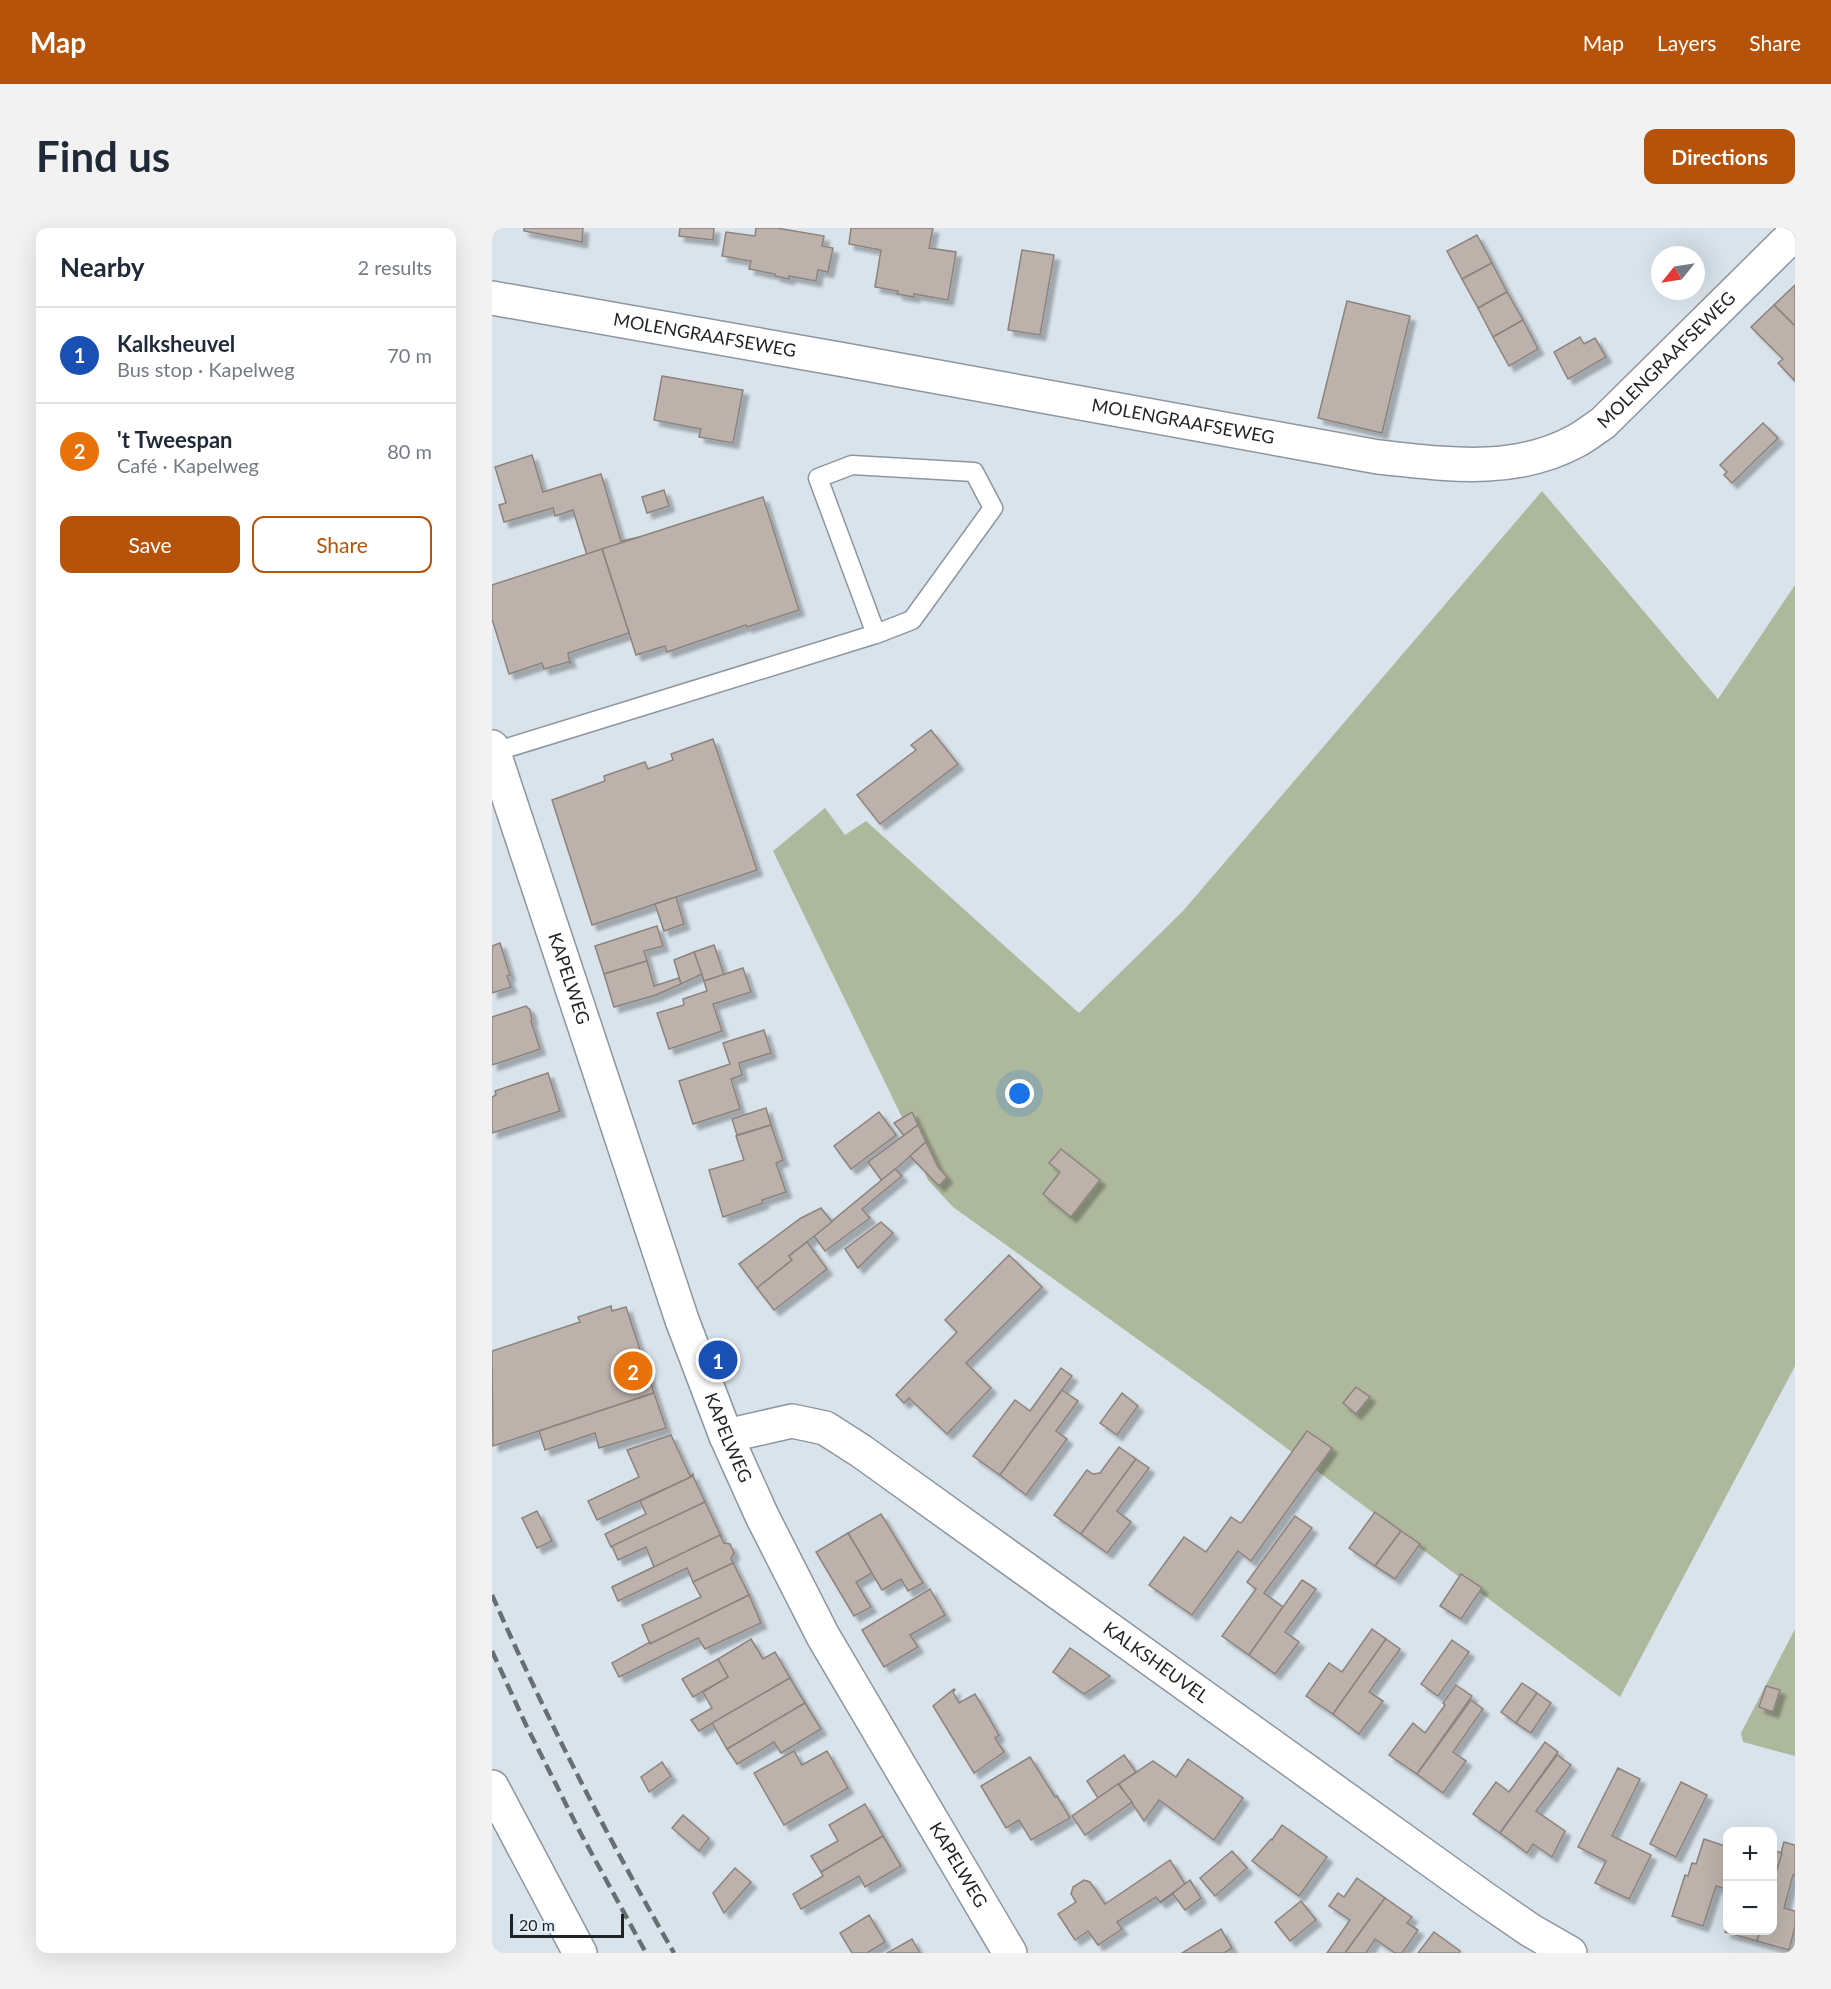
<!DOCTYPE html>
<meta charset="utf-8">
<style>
:root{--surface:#fff;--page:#f2f2f3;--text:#1f2937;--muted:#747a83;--line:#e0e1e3;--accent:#b45309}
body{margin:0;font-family:Lato,sans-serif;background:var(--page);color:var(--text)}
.controls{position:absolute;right:18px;bottom:18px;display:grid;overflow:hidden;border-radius:12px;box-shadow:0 6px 24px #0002}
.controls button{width:54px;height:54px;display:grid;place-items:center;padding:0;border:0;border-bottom:2px solid var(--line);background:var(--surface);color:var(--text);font:30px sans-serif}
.compass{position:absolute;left:1159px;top:18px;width:54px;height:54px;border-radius:50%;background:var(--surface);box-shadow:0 6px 24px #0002;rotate:240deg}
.scale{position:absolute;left:18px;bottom:15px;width:114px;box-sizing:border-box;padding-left:6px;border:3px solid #1f2325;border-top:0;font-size:16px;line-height:21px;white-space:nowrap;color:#1f2325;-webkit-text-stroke:4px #e6f0f8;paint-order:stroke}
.you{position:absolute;left:528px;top:866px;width:21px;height:21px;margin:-15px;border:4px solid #fff;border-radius:50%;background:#1a73e8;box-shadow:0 0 0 9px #1a73e833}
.badge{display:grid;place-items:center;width:39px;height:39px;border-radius:50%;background:var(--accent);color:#fff;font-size:20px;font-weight:700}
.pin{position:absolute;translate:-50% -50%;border:3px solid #fff;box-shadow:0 2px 6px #0006}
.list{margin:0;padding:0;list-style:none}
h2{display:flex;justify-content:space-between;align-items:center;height:78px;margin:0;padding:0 24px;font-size:26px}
h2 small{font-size:20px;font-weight:400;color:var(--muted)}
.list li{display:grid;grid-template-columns:39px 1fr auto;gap:18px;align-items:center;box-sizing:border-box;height:96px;padding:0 24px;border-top:2px solid var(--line)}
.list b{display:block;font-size:22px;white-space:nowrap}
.list p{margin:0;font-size:20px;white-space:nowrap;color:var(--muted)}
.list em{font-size:20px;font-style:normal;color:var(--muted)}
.actions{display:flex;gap:12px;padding:18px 24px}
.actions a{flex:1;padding:14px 0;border:2px solid var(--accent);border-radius:12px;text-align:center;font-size:21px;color:var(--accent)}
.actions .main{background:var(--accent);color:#fff}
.map{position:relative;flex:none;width:1303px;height:1725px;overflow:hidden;border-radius:12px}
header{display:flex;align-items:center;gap:36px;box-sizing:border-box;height:84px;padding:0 30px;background:var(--accent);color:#fff}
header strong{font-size:28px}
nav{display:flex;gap:33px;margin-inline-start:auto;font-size:21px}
.intro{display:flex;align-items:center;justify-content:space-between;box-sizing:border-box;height:144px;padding:0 36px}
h1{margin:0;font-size:42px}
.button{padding:15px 27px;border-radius:12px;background:var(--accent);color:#fff;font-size:21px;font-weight:700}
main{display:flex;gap:36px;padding:0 36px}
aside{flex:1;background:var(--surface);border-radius:12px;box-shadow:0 6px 24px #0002}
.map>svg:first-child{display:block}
</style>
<header>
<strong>Map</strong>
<nav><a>Map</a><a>Layers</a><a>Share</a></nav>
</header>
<div class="intro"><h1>Find us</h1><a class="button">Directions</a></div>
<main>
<aside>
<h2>Nearby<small>2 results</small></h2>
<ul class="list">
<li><span class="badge" style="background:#1a4fb4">1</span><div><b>Kalksheuvel</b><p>Bus stop · Kapelweg</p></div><em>70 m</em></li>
<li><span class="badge" style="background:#e8710a">2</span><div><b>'t Tweespan</b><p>Café · Kapelweg</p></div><em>80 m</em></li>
</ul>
<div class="actions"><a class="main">Save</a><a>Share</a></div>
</aside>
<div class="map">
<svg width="1303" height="1725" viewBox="0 0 1303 1725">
<defs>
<filter id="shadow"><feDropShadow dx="5.5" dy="5.5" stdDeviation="1.5" flood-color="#0004"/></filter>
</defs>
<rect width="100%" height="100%" fill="#d9e3eb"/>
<!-- green -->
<g fill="#aeb89c">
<path d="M1050 263 1226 471 1303 357V1138L1128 1469 718 1163 461 979 436 952 419 908 281 623 333 580 353 607 374 593 587 785 691 683Z"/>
<path d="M1303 1401V1528L1251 1514 1249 1505Z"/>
</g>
<!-- building -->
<g fill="#bcb2ab" stroke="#8d837d" stroke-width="1.5" filter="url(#shadow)">
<path d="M32 0H91L90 14 32 3Z"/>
<path d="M188 0H222L221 12 187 8Z"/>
<path d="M264 0H285L332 8 330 18 341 20 336 44 326 42 324 53 297 48V51L283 48V46L257 41 259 33 230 28 234 4 263 8Z"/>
<path d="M359 0H441L437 20 464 24 456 72 422 66V69L405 66 406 63 383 59 389 22 357 16Z"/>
<path d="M985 7 1000 35 970 51 955 23Z"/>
<path d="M530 22 562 27 548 107 516 102Z"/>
<path d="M1000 35 1015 64 986 80 970 51Z"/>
<path d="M1303 57V98L1282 77Z"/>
<path d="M1015 64 1031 92 1001 109 986 80Z"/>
<path d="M855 73 918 88 890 205 826 190Z"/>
<path d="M1282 77 1303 98V153L1286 135 1291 131 1259 99Z"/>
<path d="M1031 92 1046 121 1017 138 1001 109Z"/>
<path d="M1088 109 1092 116 1103 110 1114 129 1076 151 1062 124Z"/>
<path d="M170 148 251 162 241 215 207 209 209 201 162 192Z"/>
<path d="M1271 195 1286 210 1240 255 1232 247 1235 244 1228 237Z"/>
<path d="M40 227 51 264 109 246 129 313 152 308 95 327 81 282 63 288 61 280 12 294 7 277 14 275 3 239Z"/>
<path d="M172 262 177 278 155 285 150 269Z"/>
<path d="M271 269 307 382 255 399 254 397 175 424 173 418 144 427 110 321Z"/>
<path d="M110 321 137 405 76 425 78 435 76 434 52 441 50 435 17 446 0 391V357Z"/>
<path d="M439 502 466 536 388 596 365 567 424 522 419 517Z"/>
<path d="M221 511 265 642 100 697 60 572 113 553 112 548 153 534 156 541 181 532 179 526Z"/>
<path d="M184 669 192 696 172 703 163 676Z"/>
<path d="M165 698 171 718 152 723 155 733 112 746 103 718Z"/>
<path d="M8 715 18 747 15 748 19 759 0 765V718Z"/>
<path d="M222 717 232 747 212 753 202 724Z"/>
<path d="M202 724 210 746 189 756 182 732Z"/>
<path d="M155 733 162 758 187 750 189 756 164 767 122 779 112 746Z"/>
<path d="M251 740 259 764 221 776 230 803 177 821 165 785 192 777 191 771 215 763 212 753Z"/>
<path d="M34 778 38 782 40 791 39 793 48 821 0 837V789Z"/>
<path d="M272 802 279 825 247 835 250 847 239 851 248 881 201 896 187 853 238 836 231 815Z"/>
<path d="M56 845 68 883 0 905V869L4 867 3 863Z"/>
<path d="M274 880 279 897 245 907 240 891Z"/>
<path d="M387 884 404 907 359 941 342 918Z"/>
<path d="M420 884 426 897 412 908 402 895Z"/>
<path d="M279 897 291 932 284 935 294 964 270 972 271 975 231 989 217 942 252 932 244 908Z"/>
<path d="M426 897 434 914 390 953 376 934Z"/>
<path d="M434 914 446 939 455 949 447 958 418 928Z"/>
<path d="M569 921 608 952 579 989 551 966 568 944 557 935Z"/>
<path d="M403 941 410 948 370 981 378 990 333 1023 322 1008Z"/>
<path d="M329 980 340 994 297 1028 300 1032 265 1060 247 1036 309 990Z"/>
<path d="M389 994 401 1005 366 1040 353 1021Z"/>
<path d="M315 1014 335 1041 282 1082 265 1060 300 1032 297 1028Z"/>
<path d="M517 1027 550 1059 474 1135 499 1160 455 1206 417 1170 412 1175 404 1167 465 1104 453 1092Z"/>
<path d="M119 1078 120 1083 134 1079 162 1165 1 1218 0 1123 88 1094 86 1089Z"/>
<path d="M569 1140 580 1148 508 1247 481 1228 523 1172 538 1183Z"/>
<path d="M864 1159 878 1169 864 1186 851 1175Z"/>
<path d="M570 1162 586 1173 564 1203 575 1211 534 1267 508 1247Z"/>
<path d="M162 1165 174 1200 107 1220 103 1205 53 1222 47 1203Z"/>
<path d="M630 1165 646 1178 625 1207 608 1195Z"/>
<path d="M815 1203 840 1220 759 1333 746 1323 700 1387 657 1357 692 1309 714 1324 739 1289 748 1295 750 1294Z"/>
<path d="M179 1207 198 1248 201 1246V1248L105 1292 96 1273 147 1249 135 1222Z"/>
<path d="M627 1219 644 1231 589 1306 562 1287 595 1242 601 1246 608 1245Z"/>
<path d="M644 1231 657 1240 625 1283 639 1294 615 1325 589 1306Z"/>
<path d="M201 1248 213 1274 119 1319 113 1306 154 1286 148 1273Z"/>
<path d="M213 1274 229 1308 120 1359 162 1339 154 1319 126 1332 120 1318Z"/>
<path d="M45 1283 60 1313 45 1320 30 1290Z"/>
<path d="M883 1284 909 1303 883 1338 857 1320Z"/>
<path d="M389 1286 431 1355 416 1363 409 1351 390 1362 356 1305Z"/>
<path d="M803 1288 820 1300 772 1365 791 1379 757 1427 730 1408 764 1361 755 1354Z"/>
<path d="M909 1303 928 1316 903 1351 883 1338Z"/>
<path d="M356 1305 380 1345 364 1354 379 1379 362 1388 324 1324Z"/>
<path d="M228 1307 232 1315 238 1316 242 1325 239 1330 241 1335 201 1354 195 1340 126 1373 120 1359Z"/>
<path d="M241 1335 257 1367 158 1416 150 1397 209 1369 201 1354Z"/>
<path d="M969 1346 990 1360 969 1391 948 1378Z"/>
<path d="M810 1352 824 1361 793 1404 807 1414 783 1446 757 1427Z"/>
<path d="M438 1361 453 1387 418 1407 426 1419 392 1439 370 1402Z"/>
<path d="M257 1367 269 1395 213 1421 206 1410 127 1449 120 1435 158 1414V1416Z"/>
<path d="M880 1401 894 1411 841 1486 814 1468 837 1435 850 1444Z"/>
<path d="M259 1411 271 1431 283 1424 298 1450 207 1503 199 1492 220 1480 211 1464 236 1449 226 1431Z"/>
<path d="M894 1411 908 1421 877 1464 891 1473 867 1506 841 1486Z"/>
<path d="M960 1412 977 1424 946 1468 929 1456Z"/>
<path d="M578 1420 618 1448 592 1466 561 1444Z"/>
<path d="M226 1431 236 1449 201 1469 190 1451Z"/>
<path d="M298 1450 313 1475 235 1521 220 1495Z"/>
<path d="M1030 1455 1045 1465 1024 1495 1009 1484Z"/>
<path d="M964 1457 980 1468 925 1546 897 1527 921 1495 933 1505 953 1477 951 1475Z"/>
<path d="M1274 1458 1288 1462 1281 1484 1267 1479Z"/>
<path d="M462 1461 463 1462 461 1464 467 1475 483 1466 507 1507 503 1510 512 1524 482 1545 441 1478Z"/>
<path d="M1045 1465 1059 1475 1039 1505 1024 1495Z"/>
<path d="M979 1472 991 1481 961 1524 974 1533 951 1565 925 1546Z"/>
<path d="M313 1475 329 1501 289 1525 282 1514 245 1536 235 1521Z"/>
<path d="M1053 1514 1066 1524 1008 1605 981 1586 1004 1554 1017 1564Z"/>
<path d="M302 1523 310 1537 335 1523 356 1560 292 1597 262 1545Z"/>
<path d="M632 1527 644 1544 606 1570 595 1553Z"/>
<path d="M1065 1527 1079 1537 1044 1583 1073 1603 1060 1629 1041 1616 1035 1625 1008 1605Z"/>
<path d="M538 1529 563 1569 565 1568 578 1590 539 1612 527 1592 514 1600 489 1558Z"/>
<path d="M696 1531 751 1570 722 1612 667 1572 652 1593 627 1556 661 1533 684 1549Z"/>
<path d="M170 1534 179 1548 157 1564 149 1549Z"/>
<path d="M1126 1540 1148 1551 1120 1608 1159 1627 1137 1671 1103 1655 1114 1633 1086 1619Z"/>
<path d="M1189 1554 1215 1567 1184 1629 1158 1616Z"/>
<path d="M626 1556 640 1574 593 1607 580 1588Z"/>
<path d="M373 1576 391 1608 329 1644 319 1628 346 1613 337 1597Z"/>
<path d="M191 1587 217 1610 207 1623 180 1600Z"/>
<path d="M790 1597 835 1629 807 1668 760 1633 779 1611 780 1612Z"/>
<path d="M391 1608 409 1638 373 1659 367 1648 309 1681 301 1666 331 1648 329 1644Z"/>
<path d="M1212 1611 1236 1619V1657L1234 1661 1224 1658 1211 1698 1180 1688 1193 1647 1196 1648 1200 1635 1204 1636Z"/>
<path d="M1292 1614 1303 1617V1648L1301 1647 1292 1680 1303 1683V1699L1297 1722 1265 1713 1268 1702H1280V1658Z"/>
<path d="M1280 1622 1290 1625 1280 1658Z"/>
<path d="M740 1623 755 1640 723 1668 708 1650Z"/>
<path d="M678 1632 693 1656 668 1674 664 1669 625 1694 630 1701 606 1717 596 1703 583 1712 566 1686 584 1674 579 1666 581 1659 592 1652 598 1654 613 1676Z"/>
<path d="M243 1640 259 1654 232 1685 221 1665Z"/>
<path d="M865 1650 893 1670 853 1725H835L858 1692 837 1678 846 1665 852 1669Z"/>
<path d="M698 1652 709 1670 693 1682 681 1666 668 1675Z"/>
<path d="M893 1670 920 1689 915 1695 926 1702 910 1725H903L883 1711 874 1725H853Z"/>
<path d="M809 1673 824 1692 798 1713 783 1694Z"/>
<path d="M377 1687 393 1714 375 1725H360L348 1705Z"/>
<path d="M1236 1696V1702H1268L1265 1713 1233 1704Z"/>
<path d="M729 1701 740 1720 732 1725H690Z"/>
<path d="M942 1704 968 1723 967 1725H926Z"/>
<path d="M420 1711 428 1725H395Z"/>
</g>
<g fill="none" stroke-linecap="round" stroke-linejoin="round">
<defs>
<path id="service" d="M2 524 384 406 326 250 360 237 482 244 501 280 420 392 384 406"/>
<g id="minor">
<path id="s1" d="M0 70 347 131 886 229C954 236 1021 247 1084 213 1093 208 1102 201 1111 195L1303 5"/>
<path id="s2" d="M234 1208 300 1193 333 1200 369 1223 993 1671 1038 1702 1078 1725"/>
</g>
<path id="tertiary" d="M0 1559 88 1725"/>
<g id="secondary">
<path id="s3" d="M0 519 190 1092 234 1208 270 1288 331 1408 518 1725"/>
</g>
</defs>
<!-- service casing -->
<use href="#service" stroke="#8d969e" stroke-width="21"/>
<!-- minor casing -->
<use href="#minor" stroke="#8d969e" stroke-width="36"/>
<!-- tertiary casing -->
<use href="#tertiary" stroke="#8d969e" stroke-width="36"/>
<!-- secondary casing -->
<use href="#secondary" stroke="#8d969e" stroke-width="36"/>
<!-- service -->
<use href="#service" stroke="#fff" stroke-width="18"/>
<!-- minor -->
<use href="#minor" stroke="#fff" stroke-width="33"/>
<!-- tertiary -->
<use href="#tertiary" stroke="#fff" stroke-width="33"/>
<!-- secondary -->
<use href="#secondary" stroke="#fff" stroke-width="33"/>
<!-- rail -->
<g stroke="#686f73" stroke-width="4.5" stroke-dasharray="12 6" stroke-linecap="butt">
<path d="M0 1367C54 1489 115 1609 182 1725"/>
<path d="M0 1423 34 1497 89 1606 154 1725"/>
</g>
</g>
<g text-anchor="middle" stroke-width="4.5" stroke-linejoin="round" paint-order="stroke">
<!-- street labels -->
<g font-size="18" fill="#1f2325" stroke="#e6f0f8">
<text dy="6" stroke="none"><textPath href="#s1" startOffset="216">MOLENGRAAFSEWEG</textPath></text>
<text dy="6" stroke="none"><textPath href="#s1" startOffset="1224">MOLENGRAAFSEWEG</textPath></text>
<text dy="6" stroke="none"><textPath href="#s1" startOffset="702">MOLENGRAAFSEWEG</textPath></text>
<text dy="6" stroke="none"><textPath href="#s3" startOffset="244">KAPELWEG</textPath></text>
<text dy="6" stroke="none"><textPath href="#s3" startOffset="730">KAPELWEG</textPath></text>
<text dy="6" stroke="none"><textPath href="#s2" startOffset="507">KALKSHEUVEL</textPath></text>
<text dy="6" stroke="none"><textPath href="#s3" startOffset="1216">KAPELWEG</textPath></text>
</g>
</g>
</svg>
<div class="controls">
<button>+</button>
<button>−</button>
</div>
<svg class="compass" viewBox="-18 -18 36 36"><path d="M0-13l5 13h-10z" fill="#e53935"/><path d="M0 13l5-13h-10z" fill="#747a83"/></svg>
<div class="scale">20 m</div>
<div class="you"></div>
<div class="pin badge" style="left:226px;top:1132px;background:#1a4fb4">1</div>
<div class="pin badge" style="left:141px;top:1143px;background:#e8710a">2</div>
</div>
</main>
